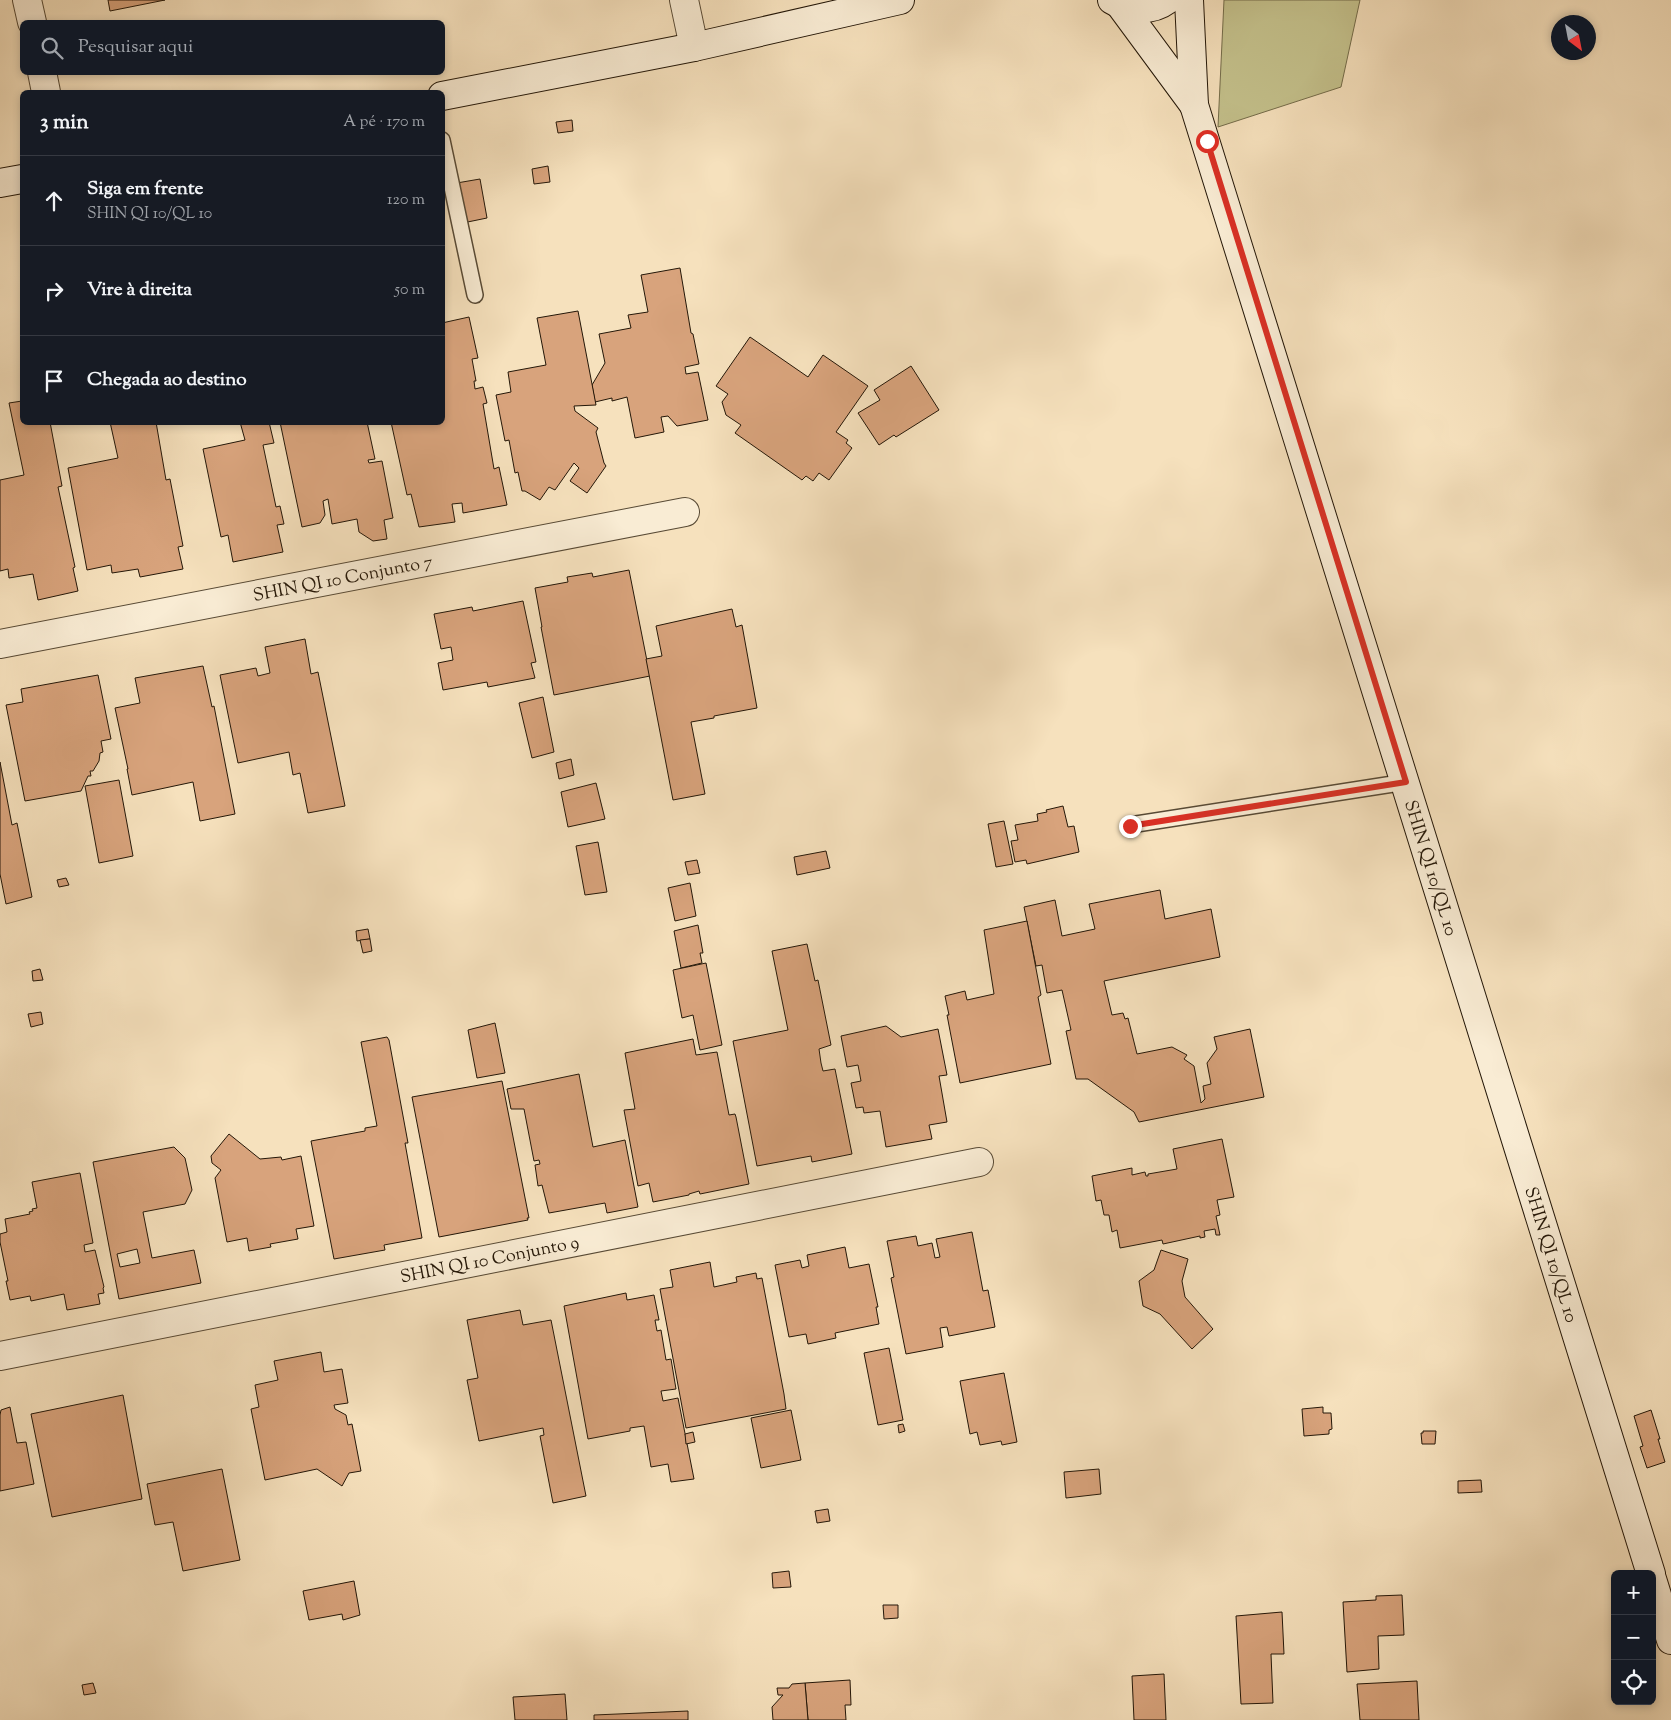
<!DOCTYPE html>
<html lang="pt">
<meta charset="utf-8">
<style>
:root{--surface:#171b24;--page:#20242c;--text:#f1f3f6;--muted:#9ea1a6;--line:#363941}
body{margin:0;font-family:"Sorts Mill Goudy",serif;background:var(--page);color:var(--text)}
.controls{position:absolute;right:15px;bottom:15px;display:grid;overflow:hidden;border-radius:8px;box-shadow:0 2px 8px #0003}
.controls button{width:45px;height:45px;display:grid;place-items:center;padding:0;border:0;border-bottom:1px solid var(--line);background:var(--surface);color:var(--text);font:25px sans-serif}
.compass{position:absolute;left:1551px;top:15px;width:45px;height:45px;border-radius:50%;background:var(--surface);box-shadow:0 2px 8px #0003;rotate:148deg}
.stop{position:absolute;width:15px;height:15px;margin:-11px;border:4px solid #d93025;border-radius:50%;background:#fff}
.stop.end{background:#d93025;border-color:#fff;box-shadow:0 1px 5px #0008}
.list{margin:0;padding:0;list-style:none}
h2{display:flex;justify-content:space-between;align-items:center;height:65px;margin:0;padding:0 20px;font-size:21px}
h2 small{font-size:16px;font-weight:400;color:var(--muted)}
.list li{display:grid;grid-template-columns:32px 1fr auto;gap:15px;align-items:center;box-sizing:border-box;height:90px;padding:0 20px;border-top:1px solid var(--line)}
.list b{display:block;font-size:19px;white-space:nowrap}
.list p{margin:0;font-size:16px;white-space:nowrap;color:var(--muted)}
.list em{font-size:16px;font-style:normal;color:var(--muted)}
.icon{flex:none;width:28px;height:28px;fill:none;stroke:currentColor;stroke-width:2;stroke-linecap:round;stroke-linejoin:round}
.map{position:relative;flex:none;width:1671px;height:1720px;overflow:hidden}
.search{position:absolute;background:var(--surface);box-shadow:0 2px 8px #0003;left:20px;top:20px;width:425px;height:55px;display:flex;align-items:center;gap:12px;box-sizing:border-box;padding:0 18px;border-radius:8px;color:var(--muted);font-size:19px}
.panel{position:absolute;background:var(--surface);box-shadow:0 2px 8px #0003;left:20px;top:90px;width:425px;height:335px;border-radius:8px}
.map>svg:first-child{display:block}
</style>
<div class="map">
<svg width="1671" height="1720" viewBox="0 0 1671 1720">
<rect width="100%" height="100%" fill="#f6e1bd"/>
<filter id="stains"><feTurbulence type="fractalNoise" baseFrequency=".004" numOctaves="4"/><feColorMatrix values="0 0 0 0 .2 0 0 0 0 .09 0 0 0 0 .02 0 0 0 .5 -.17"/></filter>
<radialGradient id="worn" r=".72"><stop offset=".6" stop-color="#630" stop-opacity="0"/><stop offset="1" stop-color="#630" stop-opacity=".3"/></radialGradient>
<!-- green -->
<path fill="#c4c18c" stroke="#746c4a" d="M1224 0H1360L1341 87 1218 127Z"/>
<!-- building -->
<g fill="#d8a37c" stroke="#241708" fill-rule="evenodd">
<path d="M108 0H165L110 11Z"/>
<path d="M572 120 573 131 558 133 556 122Z"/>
<path d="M548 166 550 182 534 184 532 169Z"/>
<path d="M480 179 487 218 453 225 445 185Z"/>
<path d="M680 268 691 333 693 334 699 364 685 367 686 374 698 372 708 420 677 426 668 416 661 417 664 432 635 438 627 397 612 401V398L595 402 592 385 605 363 599 334 631 328 628 315 648 312 641 275Z"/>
<path d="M578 311 596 405 574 406 575 411 598 428 596 432 604 463 606 466 587 493 570 481 579 468 574 463 555 490 549 487 540 500 525 491H522L518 472 515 473 509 440 505 441 496 395 511 392 508 372 546 365 537 318Z"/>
<path d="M469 317 478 358 472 359 476 381H474L475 389 483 387 487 403 483 404 494 469 499 467 507 505 463 513 462 503 452 504 455 522 419 527 411 494 407 495 391 422H442V323Z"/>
<path d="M750 337 808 377 823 355 868 386 836 432 848 440 846 443 852 448 829 480 819 473 813 481 806 476 802 480 735 433 741 425 726 415 722 402 728 394 716 386Z"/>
<path d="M911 366 939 410 896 437 894 435 879 445 858 413 880 400 874 390Z"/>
<path d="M22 401V422H50L62 486 58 487 75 567 73 568 78 591 38 600 33 574 9 578 8 569 0 571V480L24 475 9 403Z"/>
<path d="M110 422H156L166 480 170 479 183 546 178 547 183 569 140 577 138 569 112 573 111 565 87 570 68 468 118 458Z"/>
<path d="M240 422H269L274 443 263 445 276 507 280 506 284 524 277 525 283 552 233 562 228 535 221 537 203 449 245 440Z"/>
<path d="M280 422H367L375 459 368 460 369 463 382 461 393 518 384 520 387 539 373 541 359 532 357 519 332 524 328 499 323 501 325 515 320 523 302 527Z"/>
<path d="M629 570 650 676 554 695 541 627H542L535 588 568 582 567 577 592 573 593 577Z"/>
<path d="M523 601 536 662 531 663 535 678 488 687 487 682 443 690 438 663 453 660 451 647 441 649 434 614 472 607 473 611Z"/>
<path d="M732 609 736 627 742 625 757 708 714 716V718L691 722 705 794 673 800 646 659 662 656 656 626Z"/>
<path d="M305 639 311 674 318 672 345 806 308 813 300 773 293 775 289 752 238 763 220 675 256 668 258 676 270 673 265 647Z"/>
<path d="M203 666 212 707 214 706 235 814 200 821 193 782 132 795 127 769H128L115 708 140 703 135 678Z"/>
<path d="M98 675 111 739 101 741 103 752 100 753 99 761 93 771H90L91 776H88L81 791 25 801 6 705 23 702 21 689Z"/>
<path d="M543 697 554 752 532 758 519 703Z"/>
<path d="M571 759 574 775 559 779 556 763Z"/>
<path d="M0 762 12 825 17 823 32 897 6 904 0 874Z"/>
<path d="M119 780 133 856 99 863 85 786Z"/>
<path d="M596 783 605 819 568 827 561 792Z"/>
<path d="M1063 806 1068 827 1074 826 1079 852 1027 864 1026 860 1015 862 1011 841 1018 840 1015 825 1038 821 1037 814 1047 812 1046 810Z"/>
<path d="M1004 821 1013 864 996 867 988 824Z"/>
<path d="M598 842 607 892 585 895 576 846Z"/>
<path d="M826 851 830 868 797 875 794 857Z"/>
<path d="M697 860 700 873 688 875 685 862Z"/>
<path d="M66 878 69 885 59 887 57 880Z"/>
<path d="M690 883 696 916 675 921 668 888Z"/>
<path d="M1160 890 1165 919 1211 909 1220 957 1104 981 1112 1015 1123 1013 1125 1019 1128 1018 1137 1054 1172 1047 1187 1055 1184 1059 1194 1066 1201 1103 1205 1099 1203 1086 1211 1084 1207 1063 1217 1049 1214 1037 1250 1029 1264 1097 1139 1122 1134 1112 1088 1079H1076L1066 1031 1071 1030 1062 990 1047 993 1042 965 1036 966 1024 907 1055 900 1062 936 1095 929 1089 904Z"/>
<path d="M1027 921 1041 995 1038 997 1051 1064 960 1083 947 1015H949L945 996 965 991 967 1000 994 994 984 930Z"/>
<path d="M698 925 703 953H700L702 963 681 968 674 931Z"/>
<path d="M368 929 370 939 357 941 356 931Z"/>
<path d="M369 939H370L372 951 363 953 360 940Z"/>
<path d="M807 944 815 981 818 980 831 1045 819 1049 821 1063 823 1071 835 1069 852 1154 812 1162 811 1156 757 1166 733 1041 788 1030 772 951Z"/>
<path d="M706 963 722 1045 700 1050 693 1015 682 1018 673 970Z"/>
<path d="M40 969 43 980 33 981 32 971Z"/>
<path d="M41 1012 43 1024 31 1027 28 1014Z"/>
<path d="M495 1023 505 1073 477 1078 468 1030Z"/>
<path d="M886 1026 901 1037 938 1029 947 1075 939 1076 947 1122 929 1125 932 1139 886 1147 880 1111 864 1113 863 1107 856 1108 851 1083 861 1081 858 1065 847 1067 841 1036Z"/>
<path d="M387 1037 389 1040 408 1143H405L422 1238 384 1245 385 1250 334 1259 311 1141 365 1131V1128L377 1126 361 1042Z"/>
<path d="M693 1039 696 1055 717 1052 729 1115 735 1114 736 1117 749 1184 700 1194 699 1191 689 1194V1195L653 1202 649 1183 638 1186 624 1110 635 1109 625 1053Z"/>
<path d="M579 1074 593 1147 625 1140 638 1207 607 1213 605 1203 549 1213 542 1185 538 1186 535 1165 540 1164 539 1160 534 1161 524 1109H511L507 1089Z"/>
<path d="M502 1081 529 1218H527L528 1220 439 1237 412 1097Z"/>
<path d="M229 1134 260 1159 281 1157 282 1160 301 1156 314 1226 296 1229 298 1239 270 1244 271 1247 249 1251 247 1238 227 1242 215 1178 221 1170 212 1163 211 1156Z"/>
<path d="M1222 1139 1234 1197 1217 1200 1220 1215 1216 1216 1220 1235H1216L1215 1229 1204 1231 1205 1237 1200 1238V1236L1163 1244 1162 1240 1120 1248 1117 1230 1112 1232 1109 1215H1104L1101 1200 1096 1201 1092 1176 1132 1168V1175L1145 1172 1146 1176H1148V1174L1177 1169 1173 1149Z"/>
<path d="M174 1147 185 1158 192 1190 185 1204 143 1212 152 1258 194 1250 201 1283 119 1299 93 1162ZM137 1249 140 1263 120 1267 117 1254Z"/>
<path d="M80 1173 93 1243 84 1245 85 1252 95 1250 104 1287 103 1288 104 1293 98 1294 100 1304 67 1310 64 1294 31 1301 30 1296 10 1300 6 1281H8L0 1242V1234L7 1232 5 1219 30 1214 29 1212 33 1211 32 1209 37 1208 32 1182Z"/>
<path d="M972 1232 983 1291 988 1290 995 1327 949 1336 947 1327 940 1328 943 1347 906 1354 891 1278 894 1277 887 1241 916 1236 918 1246 932 1243 935 1258 940 1257 936 1239Z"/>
<path d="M845 1247 849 1268 869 1264 878 1307H876L879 1324 835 1333 836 1338 808 1344 806 1334 789 1337 775 1265 800 1260 802 1268 809 1266 807 1255Z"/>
<path d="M1161 1250 1188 1259 1182 1281 1185 1297 1213 1329 1192 1349 1160 1314 1143 1306 1139 1281 1154 1270Z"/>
<path d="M710 1262 714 1287 737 1282 736 1277 756 1273 757 1279 762 1278 784 1394 786 1409 686 1428 660 1289 673 1287 670 1270Z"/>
<path d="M626 1293 627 1300 654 1295 659 1320H655L657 1331 661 1330 666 1360 671 1359 676 1389 661 1391 663 1401 678 1398 694 1479 671 1482 668 1464 651 1467 644 1426 630 1428V1431L588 1439 564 1306Z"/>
<path d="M520 1310 523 1325 551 1320 586 1496 553 1503 540 1436 544 1435 543 1428 479 1441 467 1380 478 1378 467 1320Z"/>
<path d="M889 1348 903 1420 878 1425 864 1353Z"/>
<path d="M321 1352 324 1372 342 1369 348 1403 334 1405 335 1409 346 1415 348 1425 352 1424 361 1471 349 1473 342 1486 317 1469 265 1480 251 1409 259 1407 255 1385 278 1380 274 1361Z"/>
<path d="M1004 1373 1017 1442 1002 1445 1001 1441 980 1445 977 1432 970 1434 960 1381Z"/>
<path d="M123 1395 142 1499 52 1517 31 1414Z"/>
<path d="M10 1407 17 1443 26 1442 34 1484 0 1491V1415L1 1410Z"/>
<path d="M1323 1407V1413H1331L1332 1429 1329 1430V1434L1304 1436 1302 1409Z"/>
<path d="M791 1410 801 1460 761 1468 751 1418Z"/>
<path d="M1651 1410 1660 1439H1658L1665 1462 1647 1468 1640 1447 1643 1446 1634 1416Z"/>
<path d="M903 1424 905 1431 899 1433 898 1425Z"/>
<path d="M1423 1431H1436L1435 1444H1422L1421 1433H1423Z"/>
<path d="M693 1432 695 1442 686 1444 685 1434Z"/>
<path d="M222 1469 240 1560 183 1571 173 1522 155 1525 147 1484Z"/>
<path d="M1099 1469 1101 1494 1066 1498 1064 1472Z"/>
<path d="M1481 1480 1482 1492 1458 1493V1481Z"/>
<path d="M828 1509 830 1521 817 1523 815 1511Z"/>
<path d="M789 1571 791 1587 773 1588 772 1573Z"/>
<path d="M354 1581 360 1615 343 1620 342 1614 309 1620 303 1591Z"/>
<path d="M1402 1595 1404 1635 1378 1636 1379 1669 1347 1672 1343 1602 1376 1600V1596Z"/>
<path d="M883 1605H898V1618L884 1619Z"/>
<path d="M1282 1612 1284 1654H1271L1273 1703 1241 1704 1236 1616Z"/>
<path d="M1164 1674 1166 1720H1134L1132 1676Z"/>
<path d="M850 1680 851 1705H845L846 1720H808L805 1683Z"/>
<path d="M1417 1681 1419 1720H1360L1357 1684Z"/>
<path d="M93 1683 96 1693 84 1695 82 1685Z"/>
<path d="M805 1683 808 1720H773L772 1707 783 1695H778L777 1688H789L792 1684Z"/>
<path d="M565 1694 567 1720H515L513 1697Z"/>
<path d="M688 1711V1720H594V1715Z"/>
</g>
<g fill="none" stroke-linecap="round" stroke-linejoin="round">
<defs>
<g id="lane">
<path d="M442 140 475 295"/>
<path d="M1130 825 1406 782"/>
</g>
<g id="street">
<path d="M27 0 32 22"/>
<path d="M684 0 694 47"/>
<path d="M42 72 46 92"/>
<path id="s1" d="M0 644 685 512"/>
<path id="s2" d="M0 1356 979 1162"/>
</g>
<g id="secondary">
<path d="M1112 0C1128 10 1151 12 1167 0"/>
<path id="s3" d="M1189 0 1194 105 1651 1574"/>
<path d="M1121 6 1194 105"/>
<path d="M442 96 694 47 900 0"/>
<path d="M0 183 22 179"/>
<path d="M1652 1579 1671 1640"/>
</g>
</defs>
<!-- lane casing -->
<use href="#lane" stroke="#584a35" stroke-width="18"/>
<!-- street casing -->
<use href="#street" stroke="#584a35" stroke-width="30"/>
<!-- secondary casing -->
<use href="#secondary" stroke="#241708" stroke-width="30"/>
<!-- lane -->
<use href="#lane" stroke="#f9ecd4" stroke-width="15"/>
<!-- street -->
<use href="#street" stroke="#f9ecd4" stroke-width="28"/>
<!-- secondary -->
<use href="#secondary" stroke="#f9ecd4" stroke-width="28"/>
</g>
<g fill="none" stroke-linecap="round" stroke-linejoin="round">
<!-- route -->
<path stroke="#d93025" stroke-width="6" d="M1130 826 1406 782 1207 141"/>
</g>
<g text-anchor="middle" stroke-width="4" stroke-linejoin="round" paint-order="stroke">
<!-- street labels -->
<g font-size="18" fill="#241708" stroke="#f9ecd4">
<text dy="6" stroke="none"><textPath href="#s1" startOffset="349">SHIN QI 10 Conjunto 7</textPath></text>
<text dy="6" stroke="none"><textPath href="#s3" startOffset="904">SHIN QI 10/QL 10</textPath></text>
<text dy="6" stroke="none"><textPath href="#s3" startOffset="1309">SHIN QI 10/QL 10</textPath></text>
<text dy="6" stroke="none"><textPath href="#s2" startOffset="499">SHIN QI 10 Conjunto 9</textPath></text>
</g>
</g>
<rect width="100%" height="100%" filter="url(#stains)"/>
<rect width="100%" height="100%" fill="url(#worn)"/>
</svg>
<div class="controls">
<button>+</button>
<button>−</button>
<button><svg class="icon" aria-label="locate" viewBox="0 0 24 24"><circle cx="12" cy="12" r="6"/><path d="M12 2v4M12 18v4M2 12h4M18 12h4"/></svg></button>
</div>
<svg class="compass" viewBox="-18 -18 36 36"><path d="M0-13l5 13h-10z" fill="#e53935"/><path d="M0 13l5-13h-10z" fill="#9ea1a6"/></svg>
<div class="stop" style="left:1207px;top:141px"></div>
<div class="stop end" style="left:1130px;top:826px"></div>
<div class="search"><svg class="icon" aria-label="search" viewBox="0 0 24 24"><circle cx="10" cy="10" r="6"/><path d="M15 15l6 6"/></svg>Pesquisar aqui</div>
<section class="panel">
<h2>3 min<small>A pé · 170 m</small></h2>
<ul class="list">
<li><svg class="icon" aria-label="ahead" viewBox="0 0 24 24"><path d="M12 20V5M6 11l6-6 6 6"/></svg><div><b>Siga em frente</b><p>SHIN QI 10/QL 10</p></div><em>120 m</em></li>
<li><svg class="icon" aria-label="right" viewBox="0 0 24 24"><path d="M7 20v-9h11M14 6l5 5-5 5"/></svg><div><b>Vire à direita</b></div><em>50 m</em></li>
<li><svg class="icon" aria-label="arrive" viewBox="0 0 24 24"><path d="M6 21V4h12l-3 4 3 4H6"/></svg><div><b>Chegada ao destino</b></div></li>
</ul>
</section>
</div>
